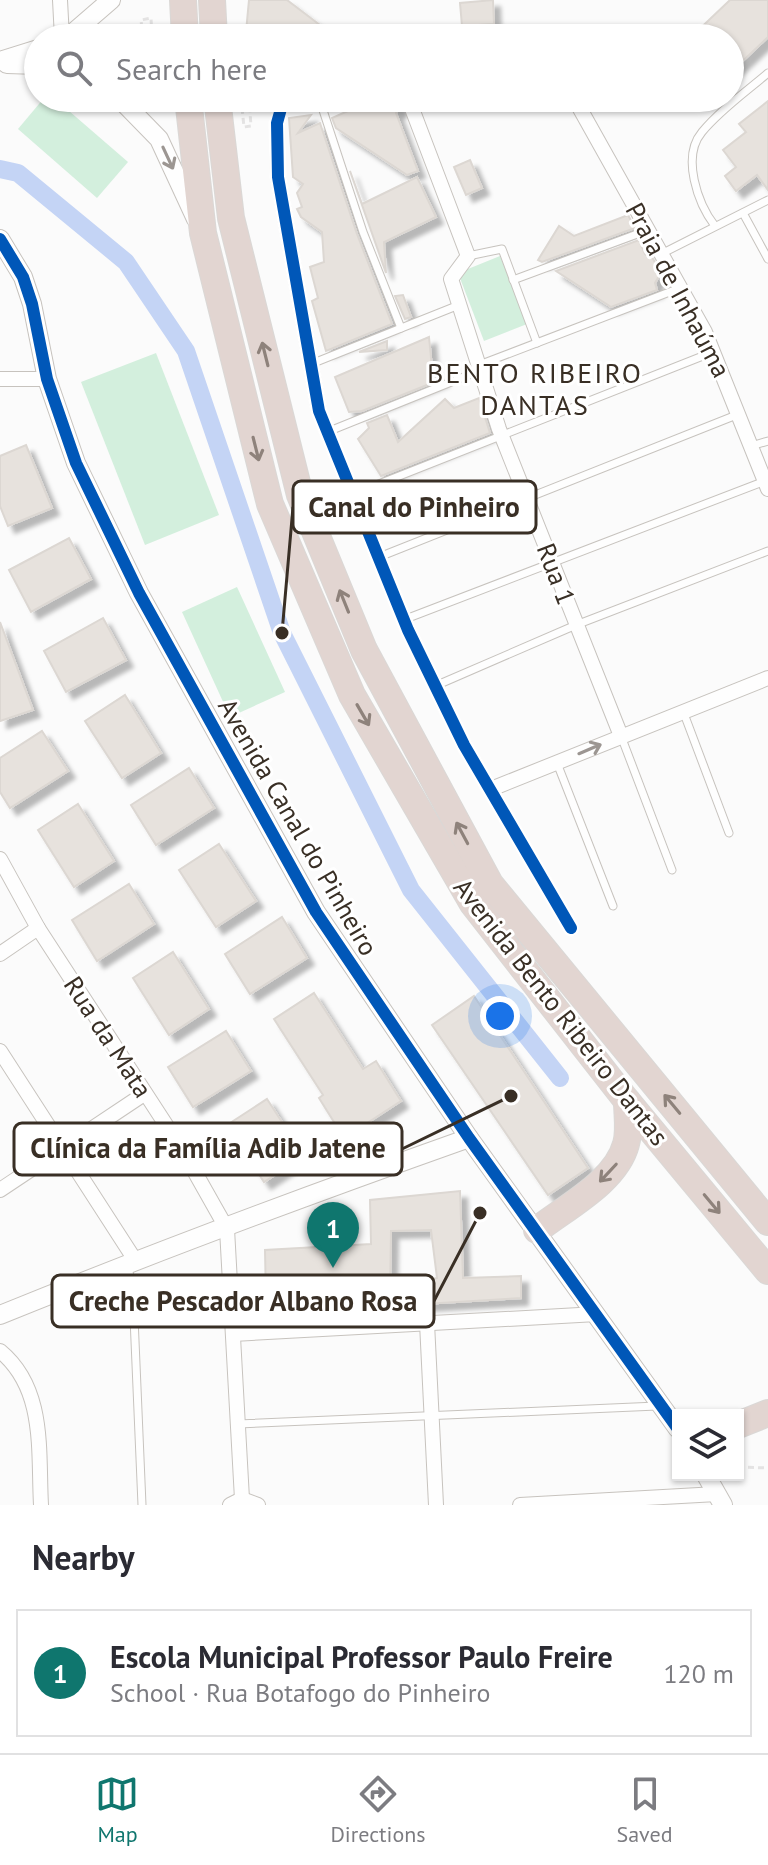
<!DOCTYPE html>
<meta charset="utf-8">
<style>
:root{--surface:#fff;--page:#f2f2f3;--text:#2b2b33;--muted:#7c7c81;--line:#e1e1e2;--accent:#0f766e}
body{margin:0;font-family:"PT Sans",sans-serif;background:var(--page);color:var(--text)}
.controls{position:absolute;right:24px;bottom:24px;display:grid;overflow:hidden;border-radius:0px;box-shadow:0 2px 6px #0004}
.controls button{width:72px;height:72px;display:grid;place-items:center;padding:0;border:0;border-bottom:2px solid var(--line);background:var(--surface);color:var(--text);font:40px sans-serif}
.you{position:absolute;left:500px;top:1016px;width:28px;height:28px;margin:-20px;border:6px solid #fff;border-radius:50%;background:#1a73e8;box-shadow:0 0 0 12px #1a73e833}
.badge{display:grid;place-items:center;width:52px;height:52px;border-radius:50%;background:var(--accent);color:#fff;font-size:26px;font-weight:700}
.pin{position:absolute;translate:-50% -66px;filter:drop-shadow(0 2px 4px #0008)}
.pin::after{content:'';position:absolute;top:42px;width:28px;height:24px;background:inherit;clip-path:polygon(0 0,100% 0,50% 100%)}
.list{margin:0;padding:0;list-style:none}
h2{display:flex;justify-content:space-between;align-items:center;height:104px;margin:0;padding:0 32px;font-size:34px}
h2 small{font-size:26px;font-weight:400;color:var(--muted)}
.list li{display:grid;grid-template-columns:52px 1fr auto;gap:24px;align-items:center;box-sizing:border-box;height:128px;margin:0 16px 16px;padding:0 16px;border:2px solid var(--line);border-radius:0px}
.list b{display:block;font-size:30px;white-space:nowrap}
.list p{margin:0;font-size:26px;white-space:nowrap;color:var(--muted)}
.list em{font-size:26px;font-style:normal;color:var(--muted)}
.icon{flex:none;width:44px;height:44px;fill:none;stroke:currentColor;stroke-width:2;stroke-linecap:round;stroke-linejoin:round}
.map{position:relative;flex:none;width:768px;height:1505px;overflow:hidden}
.search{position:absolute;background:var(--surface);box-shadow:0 2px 6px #0004;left:24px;right:24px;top:24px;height:88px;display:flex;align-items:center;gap:20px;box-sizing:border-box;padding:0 28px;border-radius:44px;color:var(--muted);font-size:30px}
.sheet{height:248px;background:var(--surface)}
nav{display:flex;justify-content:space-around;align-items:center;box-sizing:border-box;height:112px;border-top:2px solid var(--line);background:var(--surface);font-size:22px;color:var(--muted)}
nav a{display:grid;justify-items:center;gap:4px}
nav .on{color:var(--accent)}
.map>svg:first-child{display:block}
</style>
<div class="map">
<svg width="768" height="1505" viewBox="0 0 768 1505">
<defs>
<filter id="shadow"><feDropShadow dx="7" dy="7" stdDeviation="2" flood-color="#0004"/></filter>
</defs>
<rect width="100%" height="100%" fill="#fbfbfb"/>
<!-- park -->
<g fill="#d3efdd">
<path d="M44 98H54L128 162 97 198 18 129Z"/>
<path d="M500 256 527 324 484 341 458 273Z"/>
<path d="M156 353 219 515 145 545 81 382Z"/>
<path d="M237 587 285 692 230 717 182 612Z"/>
</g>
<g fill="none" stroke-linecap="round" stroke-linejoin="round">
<!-- canal -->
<path stroke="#c4d4f5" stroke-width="18" d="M0 169 18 173 126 262 186 351 282 633 411 890 560 1078"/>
</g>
<!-- building -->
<g fill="#e7e2dd" stroke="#dcd7d2" stroke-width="2" filter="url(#shadow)">
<path d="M249 0H287L337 38H255L246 32Z"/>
<path d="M493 0 494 24 462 26 460 3Z"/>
<path d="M730 0H768V37L730 73V38H690Z"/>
<path d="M377 98H396L400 108 396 113 418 171 407 175 336 128 332 118Z"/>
<path d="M768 101V190L757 175 736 191 725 176 736 167 723 150 746 132 739 124Z"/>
<path d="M311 115 298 133 320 123 357 234 392 324 326 351 312 301 318 298 310 267 324 262 322 232 301 217 297 209 302 207 297 193 303 184 293 177 289 118Z"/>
<path d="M470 160 482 188 466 195 454 167Z"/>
<path d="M350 171 362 204 417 177 436 217 384 242 386 273Z"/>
<path d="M628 215 635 228 542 262 538 260 559 226 574 236Z"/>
<path d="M639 240 645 254 653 259 661 273 655 283 657 290 611 307 556 271Z"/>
<path d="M403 295 411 317 405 319 395 296Z"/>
<path d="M429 337 432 368 442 379 362 411 349 412 335 377Z"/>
<path d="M387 341V350L359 352Z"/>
<path d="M479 398 490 433 381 476 358 439 369 428 367 423 387 415 398 442 445 399 454 408Z"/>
<path d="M26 445 52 508 8 526 0 506V456Z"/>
<path d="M69 538 91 579 31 612 9 570Z"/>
<path d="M103 618 126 660 66 692 44 651Z"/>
<path d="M0 622 33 710 0 721Z"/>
<path d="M125 695 161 753 122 778 85 721Z"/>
<path d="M42 731 68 771 10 808 0 792V758Z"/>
<path d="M189 768 214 808 156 845 131 805Z"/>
<path d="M78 804 114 861 74 887 38 830Z"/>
<path d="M219 844 256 901 216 927 179 870Z"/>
<path d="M129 884 154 924 97 961 72 920Z"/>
<path d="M282 917 307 958 250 994 225 954Z"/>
<path d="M173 952 209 1009 169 1035 133 978Z"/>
<path d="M314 993 363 1069 376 1061 401 1101 344 1138 319 1098 323 1095 274 1019Z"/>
<path d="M474 996 588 1168 548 1195 432 1025Z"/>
<path d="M226 1031 251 1071 193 1107 168 1067Z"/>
<path d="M267 1099 304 1156 264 1182 227 1125Z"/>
<path d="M460 1191 463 1278 521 1276V1298L424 1304 422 1281 437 1278 431 1230 391 1231 390 1295 266 1299 265 1250 371 1244 370 1200Z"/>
</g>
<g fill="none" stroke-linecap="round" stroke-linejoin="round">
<defs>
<g id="service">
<path d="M319 98 363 232 401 328"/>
<path d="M743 213 768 259"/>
<path d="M715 226C698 204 681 157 702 132 720 110 747 91 768 73"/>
<path d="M661 254 768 200"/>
<path d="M468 256 502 249 537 343"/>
<path d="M513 280 648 230"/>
<path d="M311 364 459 305"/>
<path d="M479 365 680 288"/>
<path d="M327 432 481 370"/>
<path d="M751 446 768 441"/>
<path d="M351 495 713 352"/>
<path d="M379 557 739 414"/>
<path d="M403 620 765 481"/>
<path d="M435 686 576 625 768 551"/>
<path d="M683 711 729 833"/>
<path d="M621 736 672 870"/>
<path d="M557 763 613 906"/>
<path d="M128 1266 133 1294 142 1505"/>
<path d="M238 1424 657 1406"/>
</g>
<g id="minor">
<path d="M60 0 62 38"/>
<path d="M284 98 277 123 278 177 319 411 408 630 464 745 571 928"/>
<path d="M408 98 468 256 451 279 499 429 621 736"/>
<path d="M574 98 705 332 768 489"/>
<path d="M0 379H47"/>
<path d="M491 789 768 678"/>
<path d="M0 859 38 928 183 1151 227 1229 242 1499"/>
<path d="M0 954 38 928"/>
<path d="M0 1051 135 1260"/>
<path d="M0 1190 144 1094"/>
<path d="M427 1323 436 1505"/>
<path d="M233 1334 597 1314"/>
<path d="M0 1351C46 1389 38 1451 41 1505"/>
<path d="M230 1505 242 1499 258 1505"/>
<path d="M520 1505 717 1494"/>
</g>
<g id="tertiary">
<path d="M67 38 111 0"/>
<path d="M0 61 38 49"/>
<path d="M7 64 38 65"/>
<path d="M119 98 159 139 196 219"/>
<path d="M0 239 23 277 32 304 47 379 76 463 139 593 316 912 469 1138 678 1429"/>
<path d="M0 1315C155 1252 311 1194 469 1138"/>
<path d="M706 1475 723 1505"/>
</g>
<g id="motorway">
<path d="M183 0 185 38"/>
<path d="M212 0 214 38"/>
<path d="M188 98 203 233 270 504 352 695 473 904 627 1101 768 1271"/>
<path d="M217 98 231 218 300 495 364 650 490 884 768 1222"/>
<path d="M537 1230C566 1207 616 1182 626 1144 630 1131 627 1115 627 1101"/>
<path d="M738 1425 768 1413"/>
</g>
</defs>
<!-- service casing -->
<use href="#service" stroke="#c7c3be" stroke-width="9"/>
<!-- minor casing -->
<use href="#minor" stroke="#c7c3be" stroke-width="16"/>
<!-- tertiary casing -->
<use href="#tertiary" stroke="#c7c3be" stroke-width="20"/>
<!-- motorway casing -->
<use href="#motorway" stroke="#dad8d6" stroke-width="28"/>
<!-- path -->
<g stroke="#e4e3e3" stroke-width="3" stroke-dasharray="6 4" stroke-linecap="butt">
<path d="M143 38 141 20 151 18 152 38"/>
<path d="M156 98 157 111"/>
<path d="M241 98 244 127 251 126 249 98"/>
<path d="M738 1467 768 1468"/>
</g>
<!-- service -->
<use href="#service" stroke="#fefefe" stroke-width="7"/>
<!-- minor -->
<use href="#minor" stroke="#fefefe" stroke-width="14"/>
<!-- tertiary -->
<use href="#tertiary" stroke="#fefefe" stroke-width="18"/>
<!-- motorway -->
<use href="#motorway" stroke="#e2d5d1" stroke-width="26"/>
<defs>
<g id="cycleway">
<path d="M284 98 277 123 278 177 319 411 408 630 464 745 571 928"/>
<path d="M0 239 23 277 32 304 47 379 76 463 139 593 316 912 469 1138 678 1429"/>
</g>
</defs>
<!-- cycleway casing -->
<use href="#cycleway" stroke="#fff" stroke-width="17"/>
<!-- cycleway -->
<use href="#cycleway" stroke="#0057b8" stroke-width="12"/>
</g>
<!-- one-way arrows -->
<defs><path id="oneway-shaft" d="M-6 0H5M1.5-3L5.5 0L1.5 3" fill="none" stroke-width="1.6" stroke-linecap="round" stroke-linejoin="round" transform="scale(2)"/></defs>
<g stroke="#9c9692">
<use href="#oneway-shaft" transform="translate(168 158) rotate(65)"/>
<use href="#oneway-shaft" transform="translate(590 749) rotate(-23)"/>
</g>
<g stroke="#8e827b">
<use href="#oneway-shaft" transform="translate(265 354) rotate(-104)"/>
<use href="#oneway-shaft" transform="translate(256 449) rotate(76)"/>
<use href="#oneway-shaft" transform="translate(344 601) rotate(-112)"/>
<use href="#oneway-shaft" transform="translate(363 715) rotate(60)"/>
<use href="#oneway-shaft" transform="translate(462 833) rotate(-118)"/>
<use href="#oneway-shaft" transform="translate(672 1104) rotate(-130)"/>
<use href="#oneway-shaft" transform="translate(608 1173) rotate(133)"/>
<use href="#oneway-shaft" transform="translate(712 1204) rotate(50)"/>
</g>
<g text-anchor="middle" stroke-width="6" stroke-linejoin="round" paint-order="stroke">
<!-- street labels -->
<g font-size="26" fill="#392f25" stroke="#fff">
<text transform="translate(678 290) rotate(62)" y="9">Praia de Inhaúma</text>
<text transform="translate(556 574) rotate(69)" y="9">Rua 1</text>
<text transform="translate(298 827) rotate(60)" y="9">Avenida Canal do Pinheiro</text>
<text transform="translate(561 1012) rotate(52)" y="9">Avenida Bento Ribeiro Dantas</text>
<text transform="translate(108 1037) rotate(57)" y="9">Rua da Mata</text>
</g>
<!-- neighbourhood labels -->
<g font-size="28" letter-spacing="2" fill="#392f25" stroke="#fff">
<text x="535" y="383">BENTO RIBEIRO<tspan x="535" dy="32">DANTAS</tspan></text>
</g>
</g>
<!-- callouts -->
<path fill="none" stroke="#392f25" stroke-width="3" d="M282 633L293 507M511 1096L402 1149M480 1213L434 1301"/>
<g fill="#392f25" stroke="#fff" stroke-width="3">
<circle cx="282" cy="633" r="8"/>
<circle cx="511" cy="1096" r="8"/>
<circle cx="480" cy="1213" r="8"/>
</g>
<g fill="#fff" stroke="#392f25" stroke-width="3">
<rect x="293" y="481" width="243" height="52" rx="8"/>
<rect x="14" y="1123" width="388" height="52" rx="8"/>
<rect x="52" y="1275" width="382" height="52" rx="8"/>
</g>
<g font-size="28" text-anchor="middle" font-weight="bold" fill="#392f25">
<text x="414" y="517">Canal do Pinheiro</text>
<text x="208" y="1158">Clínica da Família Adib Jatene</text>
<text x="243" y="1311">Creche Pescador Albano Rosa</text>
</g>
</svg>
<div class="controls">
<button><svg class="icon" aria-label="layers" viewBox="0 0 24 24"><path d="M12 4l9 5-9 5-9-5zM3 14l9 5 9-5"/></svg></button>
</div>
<div class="you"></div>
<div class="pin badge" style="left:333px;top:1268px">1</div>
<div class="search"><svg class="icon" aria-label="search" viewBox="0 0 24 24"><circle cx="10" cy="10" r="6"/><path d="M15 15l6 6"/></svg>Search here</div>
</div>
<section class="sheet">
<h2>Nearby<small></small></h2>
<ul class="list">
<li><span class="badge">1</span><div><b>Escola Municipal Professor Paulo Freire</b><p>School · Rua Botafogo do Pinheiro</p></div><em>120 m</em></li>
</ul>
</section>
<nav>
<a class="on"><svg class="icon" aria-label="map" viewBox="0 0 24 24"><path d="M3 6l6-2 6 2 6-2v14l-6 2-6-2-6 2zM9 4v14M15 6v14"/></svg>Map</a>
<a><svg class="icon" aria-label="directions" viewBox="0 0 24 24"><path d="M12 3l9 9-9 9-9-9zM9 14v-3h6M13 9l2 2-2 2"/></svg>Directions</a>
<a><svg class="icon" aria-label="saved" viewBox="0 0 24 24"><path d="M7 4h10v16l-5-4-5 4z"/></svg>Saved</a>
</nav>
